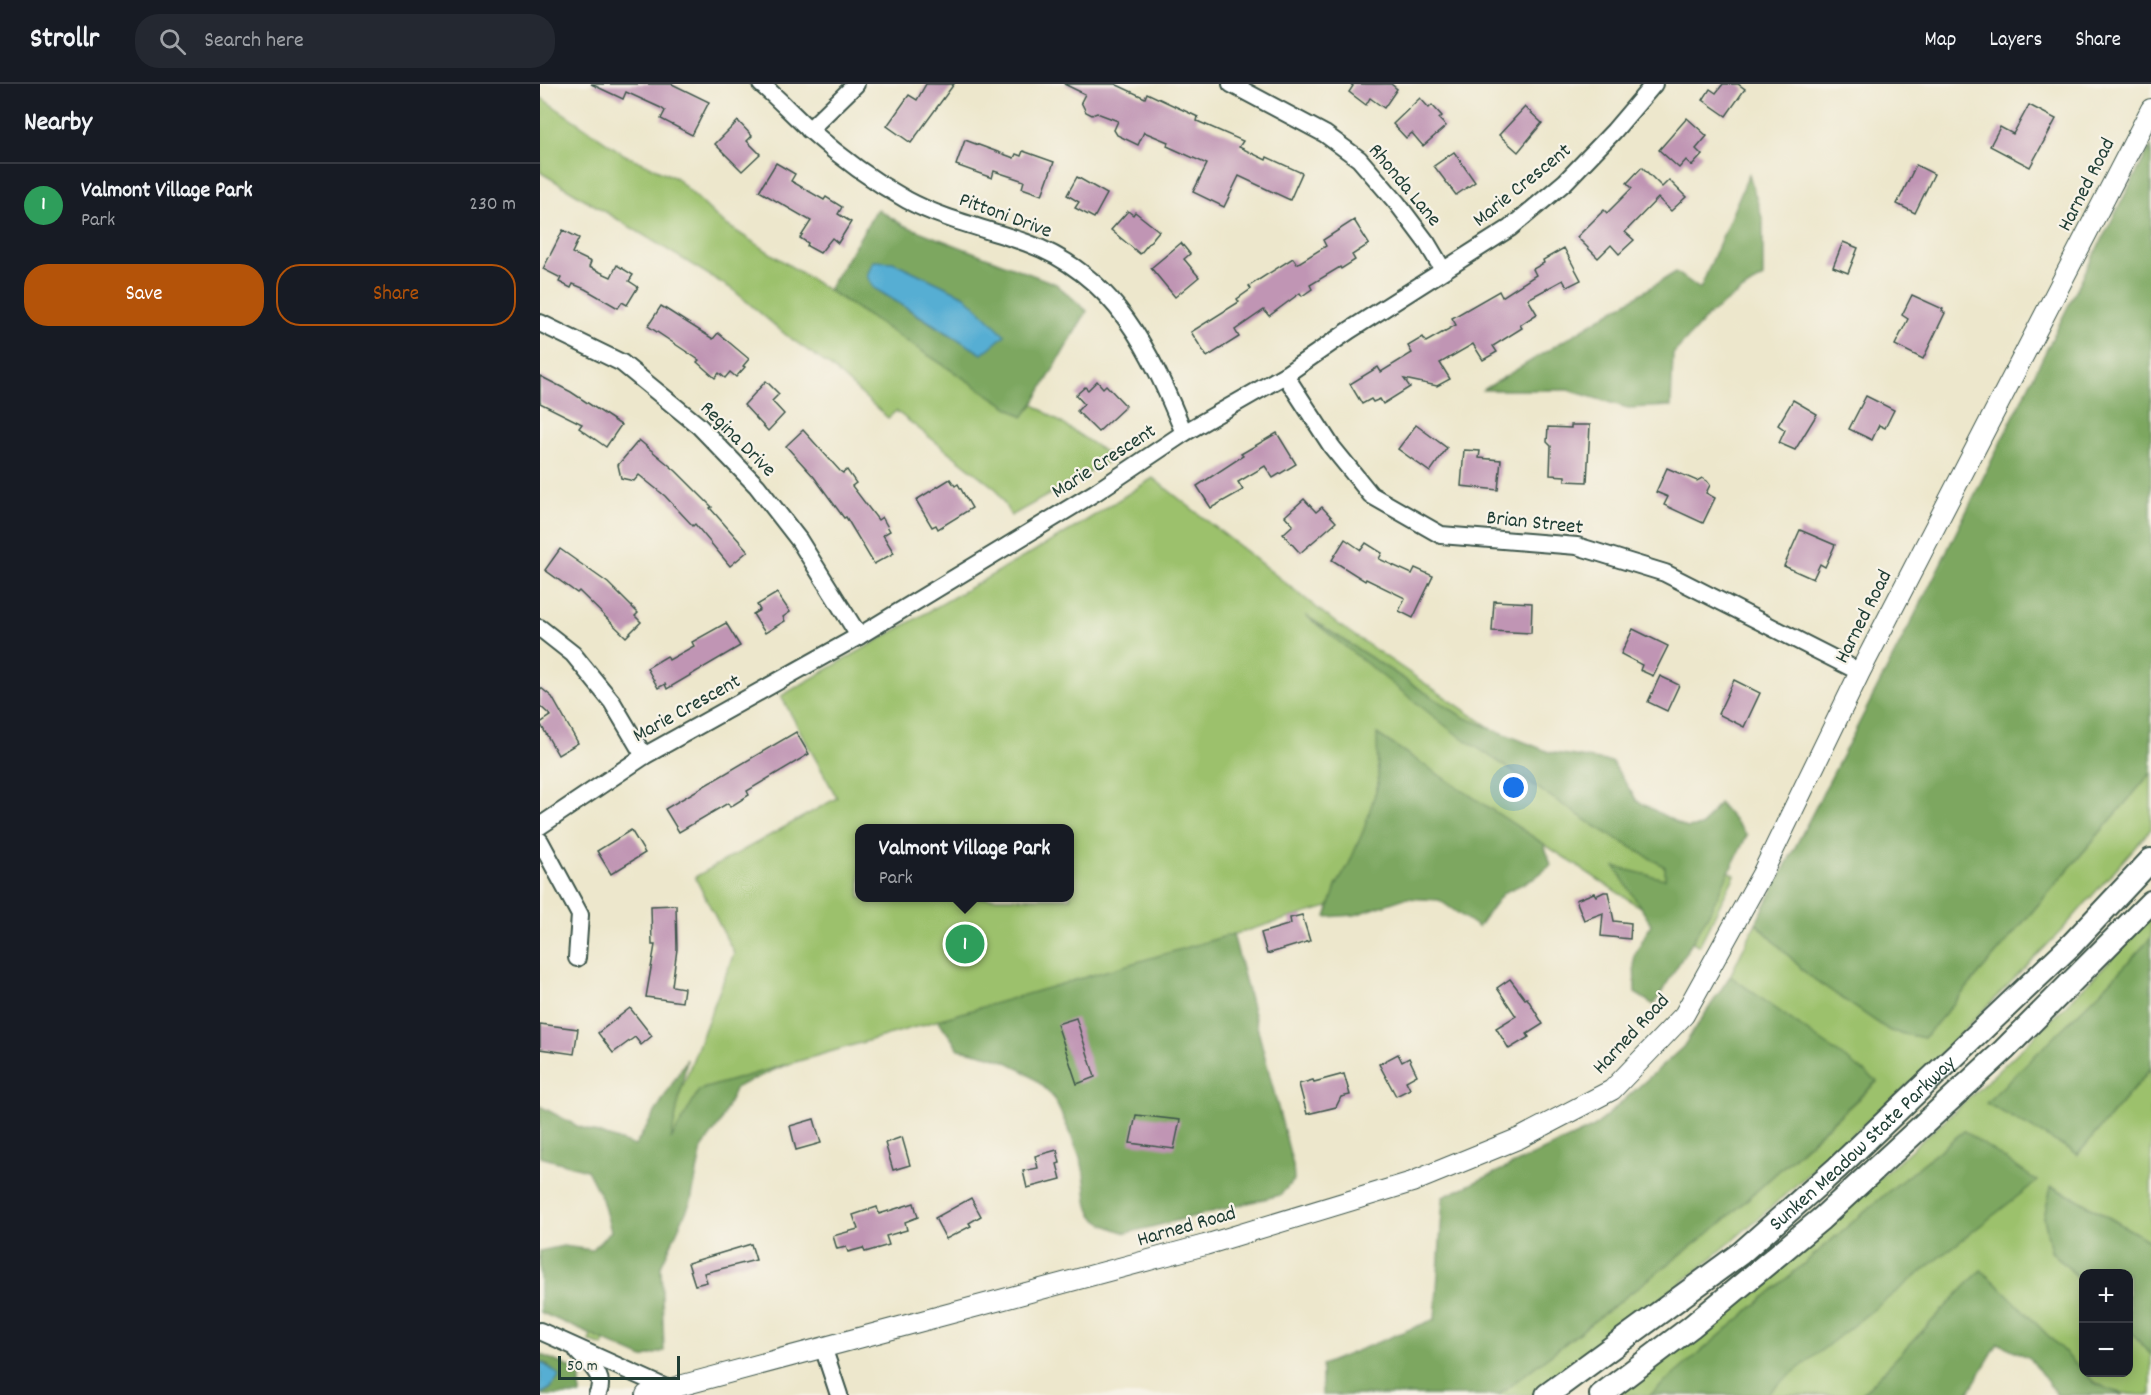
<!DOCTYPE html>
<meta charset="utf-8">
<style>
:root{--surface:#171b24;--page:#242831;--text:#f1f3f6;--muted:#9ea1a6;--line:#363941;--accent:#b45309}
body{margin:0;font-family:Dekko,sans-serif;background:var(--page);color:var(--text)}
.controls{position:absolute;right:18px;bottom:18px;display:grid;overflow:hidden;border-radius:12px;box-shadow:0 3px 15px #0003}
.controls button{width:54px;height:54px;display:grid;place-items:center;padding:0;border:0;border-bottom:2px solid var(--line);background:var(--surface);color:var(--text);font:30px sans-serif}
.scale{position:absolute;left:18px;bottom:15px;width:122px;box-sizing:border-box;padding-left:6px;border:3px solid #1f3d34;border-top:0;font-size:16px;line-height:21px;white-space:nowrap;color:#1f3d34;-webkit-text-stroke:4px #f7f3e8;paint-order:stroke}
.you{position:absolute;left:974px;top:704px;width:21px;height:21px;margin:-15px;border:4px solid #fff;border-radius:50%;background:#1a73e8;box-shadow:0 0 0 9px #1a73e833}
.badge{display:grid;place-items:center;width:39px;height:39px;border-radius:50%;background:var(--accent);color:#fff;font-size:20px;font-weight:700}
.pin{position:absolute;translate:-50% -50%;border:3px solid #fff;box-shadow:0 2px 6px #0006}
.popup{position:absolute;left:315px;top:740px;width:219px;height:78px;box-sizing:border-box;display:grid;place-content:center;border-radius:12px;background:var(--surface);filter:drop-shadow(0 2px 4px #0005);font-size:20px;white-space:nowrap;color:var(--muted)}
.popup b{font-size:22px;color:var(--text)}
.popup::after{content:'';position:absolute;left:50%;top:100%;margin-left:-12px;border:12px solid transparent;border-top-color:var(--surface)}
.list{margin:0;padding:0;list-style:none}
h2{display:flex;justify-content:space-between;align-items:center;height:78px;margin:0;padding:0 24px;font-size:26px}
h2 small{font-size:20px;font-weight:400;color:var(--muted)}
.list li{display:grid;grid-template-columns:39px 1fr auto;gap:18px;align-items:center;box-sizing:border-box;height:84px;padding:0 24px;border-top:2px solid var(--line)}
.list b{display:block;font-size:22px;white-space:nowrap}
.list p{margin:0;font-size:20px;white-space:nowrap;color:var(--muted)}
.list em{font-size:20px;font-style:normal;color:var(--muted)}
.actions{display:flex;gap:12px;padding:18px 24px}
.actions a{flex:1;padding:14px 0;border:2px solid var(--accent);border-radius:24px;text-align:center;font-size:21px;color:var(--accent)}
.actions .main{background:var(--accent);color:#fff}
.icon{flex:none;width:33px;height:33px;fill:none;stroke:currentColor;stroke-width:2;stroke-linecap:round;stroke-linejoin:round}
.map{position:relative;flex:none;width:1611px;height:1311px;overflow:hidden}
header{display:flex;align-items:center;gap:36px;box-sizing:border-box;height:84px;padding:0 30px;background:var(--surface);border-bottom:2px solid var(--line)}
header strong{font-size:28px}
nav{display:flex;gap:33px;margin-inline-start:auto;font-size:21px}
.search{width:420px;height:54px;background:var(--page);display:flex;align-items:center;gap:15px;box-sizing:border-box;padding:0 21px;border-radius:24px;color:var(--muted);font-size:22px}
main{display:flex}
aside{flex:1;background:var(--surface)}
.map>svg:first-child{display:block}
</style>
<header>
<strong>Strollr</strong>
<div class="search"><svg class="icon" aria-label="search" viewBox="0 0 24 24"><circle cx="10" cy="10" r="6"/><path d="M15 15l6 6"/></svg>Search here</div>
<nav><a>Map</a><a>Layers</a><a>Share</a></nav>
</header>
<main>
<aside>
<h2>Nearby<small></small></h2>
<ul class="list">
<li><span class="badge" style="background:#2e9e5b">1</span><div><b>Valmont Village Park</b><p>Park</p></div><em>230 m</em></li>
</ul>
<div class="actions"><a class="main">Save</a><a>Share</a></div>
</aside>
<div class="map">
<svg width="1611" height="1311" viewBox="0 0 1611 1311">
<rect width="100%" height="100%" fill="#f7f3e8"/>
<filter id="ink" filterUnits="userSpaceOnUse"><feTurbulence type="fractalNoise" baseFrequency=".0167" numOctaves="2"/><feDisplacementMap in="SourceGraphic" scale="12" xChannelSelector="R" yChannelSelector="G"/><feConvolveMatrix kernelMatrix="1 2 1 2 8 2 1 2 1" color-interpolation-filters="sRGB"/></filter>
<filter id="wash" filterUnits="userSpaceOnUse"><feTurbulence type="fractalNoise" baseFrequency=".008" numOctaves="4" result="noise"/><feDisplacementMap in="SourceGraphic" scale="24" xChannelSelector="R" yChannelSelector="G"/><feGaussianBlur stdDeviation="1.35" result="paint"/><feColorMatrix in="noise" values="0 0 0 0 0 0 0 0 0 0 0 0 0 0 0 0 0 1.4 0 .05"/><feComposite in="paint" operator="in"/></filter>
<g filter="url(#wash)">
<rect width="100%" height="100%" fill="#ede7cc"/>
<!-- green -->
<g fill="#9cc16c" stroke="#5e7f50" stroke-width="1.5" fill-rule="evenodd">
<path d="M0 13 85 71 136 94 182 138 483 332 493 320 574 374 471 432 456 405 356 327 348 334 291 283 246 251 192 205 0 88Z"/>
<path d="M613 394 796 539 979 663 1195 791 1159 862 1004 760 159 1006 63 1262 49 1257 142 1004 194 869 155 793 297 714 241 612 536 443ZM320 744H530V814H320Z"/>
<path d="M1611 689V745L1521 847 1388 983 1229 1125 1158 1186 993 1311H958L1179 1141 1337 998 1190 892 1216 839 1268 891 1350 947 1384 954Z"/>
<path d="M1611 832V854L1566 902 1538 1070 1611 985V1158L1536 1114 1512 1103 1504 1133 1511 1167 1543 1198V1288L1465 1208 1441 1186 1321 1311H1227L1235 1302 1496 1097 1424 1047 1349 1107 1118 1305 1110 1311H1075C1262 1161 1450 1010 1611 832Z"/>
<path d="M1589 1246 1611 1270V1311C1584 1311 1565 1309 1544 1289L1588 1288Z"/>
</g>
<!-- forest -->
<g fill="#7da760" stroke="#4e724a" stroke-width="1.5" fill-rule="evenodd">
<path d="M1611 61V689L1384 954 1350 947 1268 891 1216 839 1384 513 1547 184Z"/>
<path d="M1209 90 1223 137V193L1194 212 1169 231 1133 270 1131 322 1088 324 1028 306H943L1136 188 1160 205Z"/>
<path d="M337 125 363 141 516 200 547 227 493 320 483 333 288 206ZM353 178 425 212 416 255 334 204 327 192Z"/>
<path d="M765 531 923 633 1009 668 1072 678 1097 717 1147 744 1162 742 1179 719 1207 751 1167 833 1114 921 1095 909 1094 872 1111 840 1075 783 1125 795V783L1055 742 912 647Z"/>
<path d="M837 650 1004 760 1011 781 993 795 963 809 938 843 899 816 865 814 815 831 786 833 796 802 808 782 824 745 838 700Z"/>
<path d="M693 850 753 1081 754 1096 740 1111 587 1149C535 1134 552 1120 542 1080 539 1069 518 1020 512 1012 501 998 476 980 459 975 446 970 432 968 419 965L398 936Z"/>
<path d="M1611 854V984L1538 1070 1446 1019 1566 902Z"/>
<path d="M1190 892 1337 997 1179 1141 958 1311H782V1281L895 1235 903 1113 1054 1043 1143 963Z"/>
<path d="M147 975 131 1056 159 1006 248 980 196 1003 180 1039 162 1064 151 1117 121 1182 124 1267 103 1274 0 1228V1167L23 1162 52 1166 71 1147 62 1115 47 1086 0 1073V1022L37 1042 95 1062Z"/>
<path d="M1424 1047 1497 1097 1236 1302 1227 1311H1110L1349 1107Z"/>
<path d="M1511 1103 1535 1114 1611 1158V1271L1589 1246 1588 1190H1544L1543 1198 1511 1167 1504 1133Z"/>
<path d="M1441 1186 1465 1208 1555 1299 1583 1311H1517L1490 1274 1458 1259 1427 1311H1321Z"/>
<path d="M0 1270 40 1288V1311H0L10 1305 8 1281 0 1277Z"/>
</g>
<!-- water -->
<g fill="#56aed3" stroke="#3a7684" stroke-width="1.5">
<path d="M333 177 353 178 425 212 465 251 442 270 334 204 327 192Z"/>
<path d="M0 1277 20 1292 10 1305 0 1310Z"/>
</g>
<g id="blocks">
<!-- building -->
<g fill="#c095b4">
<path d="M51 0H132L169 18 152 51 121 35 125 27 121 24 86 8 83 15Z"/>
<path d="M386 0H414L371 59 347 42 369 11 377 16Z"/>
<path d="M524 0H575L605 14 607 9 658 33 657 37 703 57 699 63 726 76 727 73 762 89 750 116 699 92 684 123 653 108 667 80 627 62 628 58 604 48 598 61 577 51 574 46 578 37 557 29 552 31 546 28 541 18 545 10Z"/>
<path d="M810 0H851L857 5 844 24 830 14 826 21 809 8 813 2Z"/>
<path d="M1183 0H1198L1205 5 1186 32 1163 16 1170 5 1176 9Z"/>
<path d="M880 14 889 24 892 21 902 32 899 35 906 42 883 62 872 49 866 54 853 40Z"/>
<path d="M1489 21 1516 35 1490 83 1450 62 1460 43 1473 50Z"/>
<path d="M985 23 1002 39 978 68 959 51Z"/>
<path d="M1147 34 1167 52 1156 65 1162 71 1152 82 1146 76 1139 84 1119 66Z"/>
<path d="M198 37 212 52 207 57 220 70 202 87 175 60Z"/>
<path d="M425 56 474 74 476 70 481 72 483 67 514 78 502 111 482 104 484 97 454 87 452 94 416 81Z"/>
<path d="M914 68 935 98 916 111 894 82Z"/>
<path d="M236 79 255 90 251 97 284 116 286 113 302 123 298 130 311 138 298 159 292 154 280 169 267 162 268 159 260 154 271 137 219 107Z"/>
<path d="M1376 81 1394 90 1375 129 1357 120Z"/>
<path d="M1102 83 1122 103 1129 96 1146 113 1131 127 1118 114 1085 148 1094 156 1079 170 1071 161 1058 174 1037 153 1064 126 1067 129 1092 104 1087 99Z"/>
<path d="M537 93 567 110 554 134 535 124 539 118 527 111Z"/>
<path d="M588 127 593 131 595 128 619 147 600 170 571 146Z"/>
<path d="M814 136 829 160 812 171 815 176 801 185 800 183 770 201 772 205 762 212 760 209 729 232 724 226 695 246 699 253 667 273 651 248 699 218 697 215 711 205 709 202 753 174 757 180 786 162 783 156Z"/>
<path d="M23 146 39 154 32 169 51 178 49 183 71 193 77 181 93 191 89 197 98 203 87 221 82 218 78 224 45 205 33 200 31 204 19 198 21 194 3 185Z"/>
<path d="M1303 158 1318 164 1308 189 1293 183Z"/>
<path d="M641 159 650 170 644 175 659 193 635 213 611 184Z"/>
<path d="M1024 164 1041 196 1027 203 1023 196 988 215 997 230 980 241 982 244 953 262 957 268 943 276 933 260 900 279 910 295 897 302 864 295 870 303 843 320 840 315 833 318 831 315 822 320 810 300 838 283 841 288 872 269 868 262 883 253 886 258 916 241 912 234 959 207 962 213 996 191 993 185 1004 179 1003 176Z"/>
<path d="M1372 211 1403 225 1402 227 1405 229 1383 275 1355 261 1368 235 1362 231Z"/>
<path d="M121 222 173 255 178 249 209 275 203 282 205 283 196 293 190 288 185 294 179 289 175 294 157 278 159 276 108 242Z"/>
<path d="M0 292 31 308 81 341 66 363 39 344 42 340 0 319Z"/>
<path d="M226 297 239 310 232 317 244 330 228 347 204 321Z"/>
<path d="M557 297 563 304 566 301 586 322 558 348 537 327 544 320 536 311 545 303 548 306Z"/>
<path d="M1326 312 1354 326 1345 344 1339 341 1332 356 1309 345Z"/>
<path d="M1253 316 1277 330 1255 366 1239 359 1245 346 1238 341Z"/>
<path d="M876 341 907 364 890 388 858 365Z"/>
<path d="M1031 341H1050L1047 398 1025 397V392L1010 391 1011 362 1007 358 1008 343 1031 344Z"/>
<path d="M263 346 300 387 303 389 307 386 316 399 312 402 338 436 342 433 350 447 343 451 354 469 334 480 306 433 304 434 274 393 246 362Z"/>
<path d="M737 349 756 380 733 394 725 382 698 398 703 406 671 424 657 402 703 372 701 370Z"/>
<path d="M99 356 136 387 172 423 170 424 208 467 190 482 155 440 153 442 125 412 99 391 94 397 81 394 78 381Z"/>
<path d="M924 366 940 367 939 374 961 376 958 406 921 402Z"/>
<path d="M1127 384 1157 397 1162 394 1167 397 1170 401 1166 409 1175 414 1163 439 1124 421 1128 413 1116 408Z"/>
<path d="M410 395 415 402 418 400 432 424 398 445 396 441 392 443 376 416Z"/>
<path d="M764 415 776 428 782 423 796 438 760 469 743 450 753 441 745 432Z"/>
<path d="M1260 446 1295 461 1285 483 1280 480 1273 495 1244 482Z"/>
<path d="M805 455 821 466 826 459 842 469 839 475 872 490 875 484 893 492 873 534 859 527 865 514 826 495 825 497 792 476Z"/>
<path d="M20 465 68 499 98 529 95 532 101 538 86 553 39 507 37 509 5 486Z"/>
<path d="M237 509 250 528 243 533 245 537 225 549 213 530 220 526 217 521Z"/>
<path d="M954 517 992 519 991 549 952 547Z"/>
<path d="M186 539 200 562 127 605 125 600 118 604 107 584 127 572 129 576 154 562 152 558Z"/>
<path d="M1093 545 1128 562 1113 592 1100 586 1102 581 1081 570Z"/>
<path d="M1120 592 1139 601 1127 627 1108 618Z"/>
<path d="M1194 596 1220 609 1204 643 1178 630Z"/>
<path d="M0 603 12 613 38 659 18 671 0 639 11 632 0 622Z"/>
<path d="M256 648 269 670 207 707 209 711 190 723 188 719 139 748 125 725Z"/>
<path d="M91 746 105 769 71 790 57 767Z"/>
<path d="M1064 808H1068L1074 837 1091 839 1090 855 1061 852 1063 829 1044 836 1036 816 1054 809 1056 812Z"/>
<path d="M136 821 137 865 132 902 144 904 142 918 106 913 115 861H112L111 822Z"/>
<path d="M762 831 770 857 727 870 721 849 751 840 750 834Z"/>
<path d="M970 895 985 915 987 914 1003 940 987 950 989 953 969 965 956 944 976 932 957 904Z"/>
<path d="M90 924 112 952 101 961 95 953 73 969 58 949Z"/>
<path d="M536 934 555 993 537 1000 517 940Z"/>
<path d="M0 940 38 945 34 970 0 965Z"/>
<path d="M858 970 862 978 869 974 877 991 866 997 870 1005 856 1012 839 980Z"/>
<path d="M804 990 810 1011 801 1013 796 1023 767 1030 759 1000 773 996 774 998Z"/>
<path d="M596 1031 640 1036 634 1065 590 1059Z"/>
<path d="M274 1035 281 1059 256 1066 250 1042Z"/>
<path d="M362 1053 370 1081 353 1086 345 1059Z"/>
<path d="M517 1066 520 1079 517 1080 521 1095 487 1104 483 1087 498 1084 495 1072Z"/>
<path d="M431 1114 441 1132 429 1139 431 1142 406 1155 395 1134Z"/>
<path d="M374 1119 378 1133 365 1138 367 1146 346 1152 349 1161 325 1168 323 1164 308 1168 306 1163 297 1165 293 1152 318 1145 313 1131 337 1123 339 1130Z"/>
<path d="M211 1160 216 1176 164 1189 167 1198 155 1201 148 1179Z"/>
</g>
</g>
</g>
<g filter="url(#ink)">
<use href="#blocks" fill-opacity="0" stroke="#3e564b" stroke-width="1.5"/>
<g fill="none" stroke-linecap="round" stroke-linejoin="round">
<defs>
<g id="minor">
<path d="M221 0C239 15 254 32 271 47 300 73 333 97 367 116 404 136 448 145 487 159 576 191 611 268 644 349"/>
<path d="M691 0 785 50 819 75 857 119 887 159 903 186"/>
<path d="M269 46 316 0"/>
<path d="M0 239 82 279 159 342 217 402 259 456 319 552"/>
<path d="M745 291 792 363 831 411 901 451 1037 462 1125 489 1320 588"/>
<path d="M0 544 33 570 72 618 104 672"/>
<path d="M0 742 104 672 319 552 556 408 644 349 745 291 810 246 970 144 1025 98 1074 47 1114 0"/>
<path d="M0 757 40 831 37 874"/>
<path d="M0 1247 133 1307"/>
<path d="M283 1263 299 1311"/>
<path d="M38 1268C50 1281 67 1292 57 1311"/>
</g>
<path id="major" d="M106 1311 665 1161 872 1098 980 1054 1072 1006 1144 931 1222 790 1320 588 1611 25"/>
<g id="highway">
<path id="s1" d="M1007 1311 1201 1169 1297 1084 1531 861 1611 776"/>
<path d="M1061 1311 1151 1243 1281 1135 1464 966 1611 818"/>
</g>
</defs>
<!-- minor casing -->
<use href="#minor" stroke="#3e564b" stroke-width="20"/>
<!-- major casing -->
<use href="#major" stroke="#3e564b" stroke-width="22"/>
<!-- highway casing -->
<use href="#highway" stroke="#3e564b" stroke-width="26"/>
<!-- minor -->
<use href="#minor" stroke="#fff" stroke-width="16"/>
<!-- major -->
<use href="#major" stroke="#fff" stroke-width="20"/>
<!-- highway -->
<use href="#highway" stroke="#fff" stroke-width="22"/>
</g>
</g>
<g text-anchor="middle" stroke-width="4.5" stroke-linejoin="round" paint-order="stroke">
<!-- street labels -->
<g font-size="21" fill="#1f3d34" stroke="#f7f3e8">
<text transform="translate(866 100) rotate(50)" y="7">Rhonda Lane</text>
<text transform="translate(981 100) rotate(-39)" y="7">Marie Crescent</text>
<text transform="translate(1545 100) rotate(-63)" y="7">Harned Road</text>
<text transform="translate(466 130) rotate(20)" y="7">Pittoni Drive</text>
<text transform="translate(199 354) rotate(45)" y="7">Regina Drive</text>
<text transform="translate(563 376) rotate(-33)" y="7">Marie Crescent</text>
<text transform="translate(995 437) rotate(6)" y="7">Brian Street</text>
<text transform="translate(1322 532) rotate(-63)" y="7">Harned Road</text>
<text transform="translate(146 623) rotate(-29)" y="7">Marie Crescent</text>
<text transform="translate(1090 949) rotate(-47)" y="7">Harned Road</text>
<text dy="7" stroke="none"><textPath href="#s1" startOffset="404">Sunken Meadow State Parkway</textPath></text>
<text transform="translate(646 1141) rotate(-16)" y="7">Harned Road</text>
</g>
</g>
</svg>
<div class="controls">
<button>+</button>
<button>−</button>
</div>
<div class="scale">50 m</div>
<div class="you"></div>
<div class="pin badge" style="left:425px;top:860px;background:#2e9e5b">1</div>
<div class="popup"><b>Valmont Village Park</b>Park</div>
</div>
</main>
